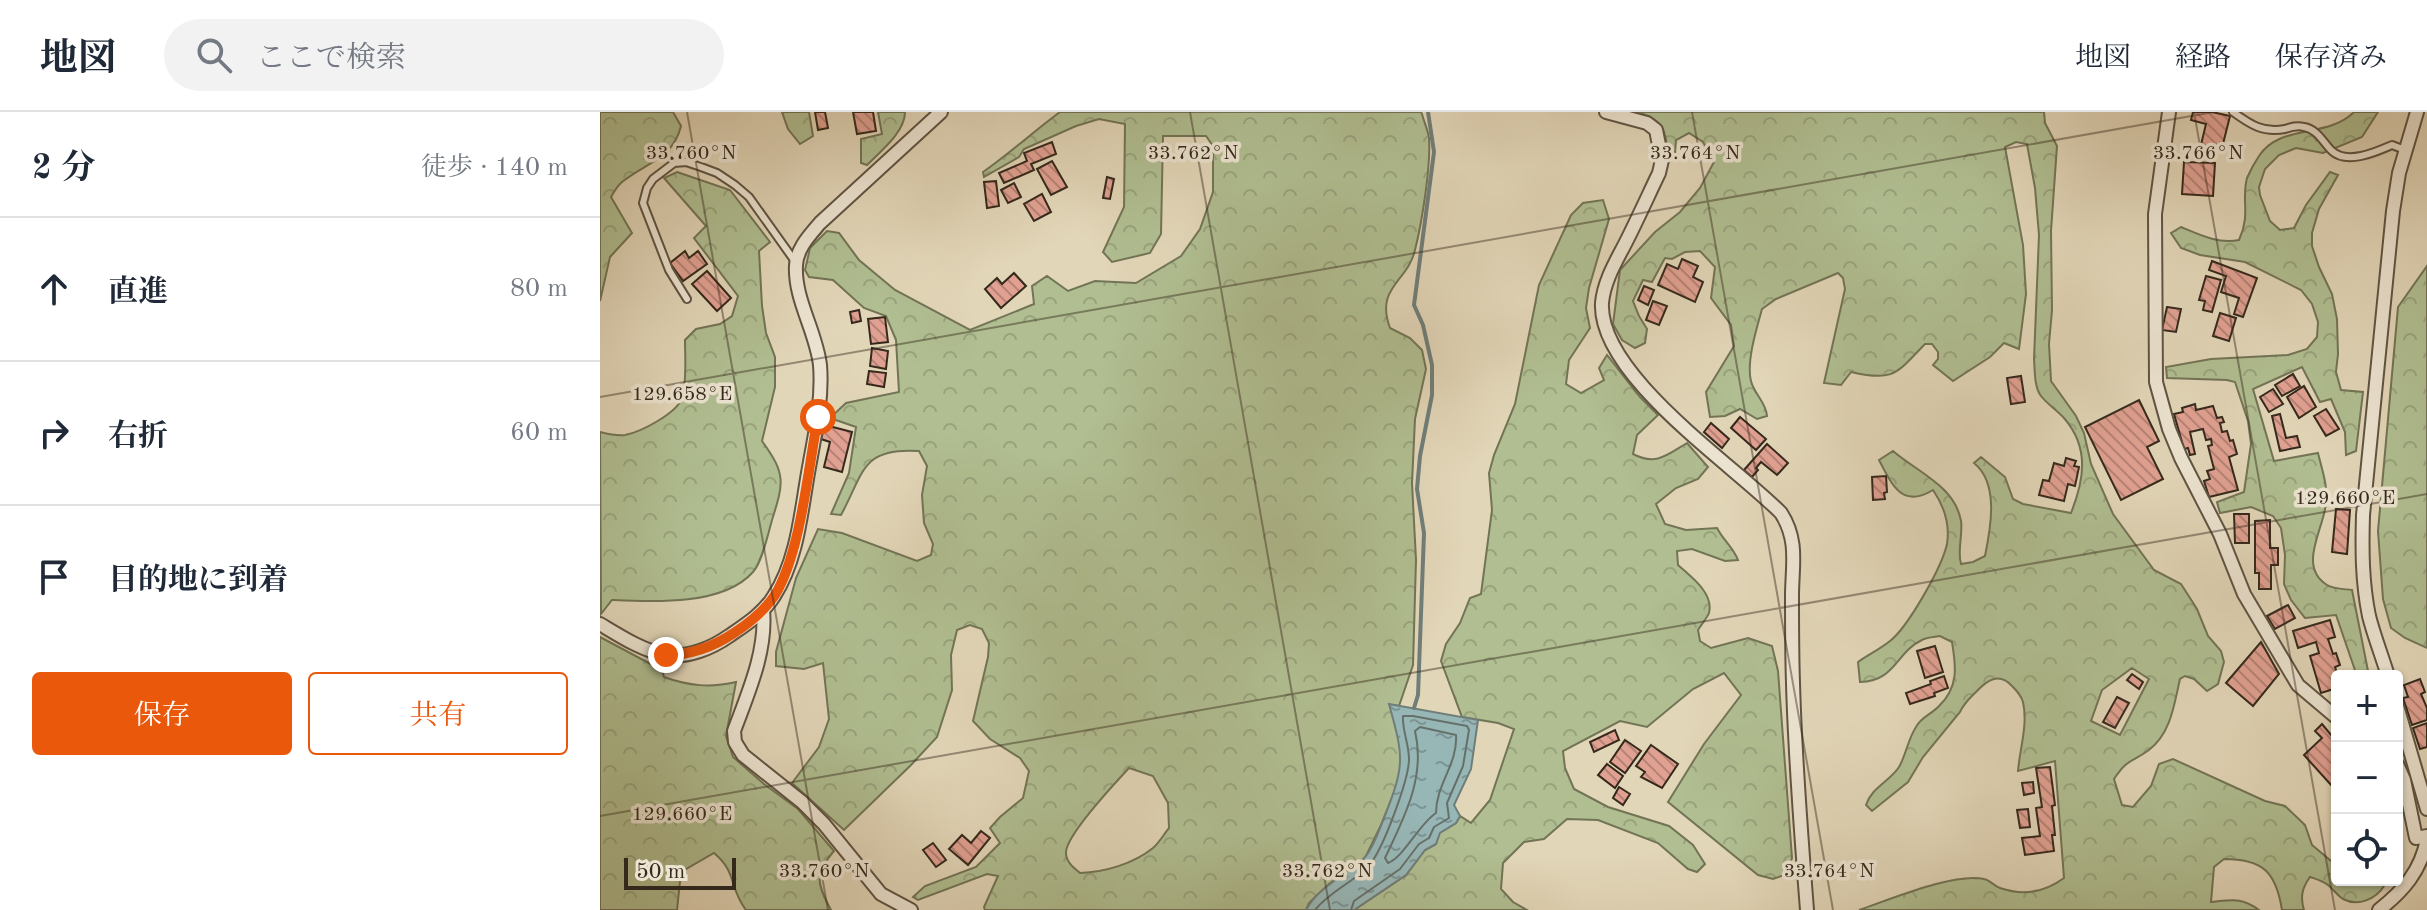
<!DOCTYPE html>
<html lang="ja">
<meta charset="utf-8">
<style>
:root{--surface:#fff;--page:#f2f2f3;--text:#1f2937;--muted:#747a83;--line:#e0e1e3;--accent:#ea580c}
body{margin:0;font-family:"Old Standard TT","Noto Serif JP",serif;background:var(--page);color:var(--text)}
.controls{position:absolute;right:24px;bottom:24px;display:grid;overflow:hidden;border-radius:8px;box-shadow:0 2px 6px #0004}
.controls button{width:72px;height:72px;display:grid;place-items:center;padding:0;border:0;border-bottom:2px solid var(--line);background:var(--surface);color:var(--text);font:40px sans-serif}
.scale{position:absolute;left:24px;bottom:20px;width:112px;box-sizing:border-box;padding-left:8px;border:4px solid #35291c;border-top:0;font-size:22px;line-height:28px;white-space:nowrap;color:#35291c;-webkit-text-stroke:6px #ece4d1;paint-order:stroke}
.stop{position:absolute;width:24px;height:24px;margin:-18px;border:6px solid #ea580c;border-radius:50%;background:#fff}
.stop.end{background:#ea580c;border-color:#fff;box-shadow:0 2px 8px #0008}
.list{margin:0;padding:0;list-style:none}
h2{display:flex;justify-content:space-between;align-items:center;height:104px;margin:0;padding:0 32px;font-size:34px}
h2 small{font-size:26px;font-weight:400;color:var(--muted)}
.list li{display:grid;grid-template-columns:52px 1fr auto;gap:24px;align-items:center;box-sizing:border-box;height:144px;padding:0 32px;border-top:2px solid var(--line)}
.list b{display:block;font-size:30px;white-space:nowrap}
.list em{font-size:26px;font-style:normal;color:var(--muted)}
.actions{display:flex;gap:16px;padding:24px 32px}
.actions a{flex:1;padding:18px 0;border:2px solid var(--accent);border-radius:8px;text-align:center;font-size:28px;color:var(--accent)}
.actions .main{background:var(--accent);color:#fff}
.icon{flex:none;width:44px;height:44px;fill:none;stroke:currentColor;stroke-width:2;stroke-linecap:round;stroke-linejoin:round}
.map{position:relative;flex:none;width:1827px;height:798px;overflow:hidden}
header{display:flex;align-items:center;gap:48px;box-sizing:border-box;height:112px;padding:0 40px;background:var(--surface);border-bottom:2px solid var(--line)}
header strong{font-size:38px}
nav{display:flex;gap:44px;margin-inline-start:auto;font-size:28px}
.search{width:560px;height:72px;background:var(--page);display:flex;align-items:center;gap:20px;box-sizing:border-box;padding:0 28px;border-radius:44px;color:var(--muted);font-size:30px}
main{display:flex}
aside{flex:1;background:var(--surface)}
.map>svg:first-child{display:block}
</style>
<header>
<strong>地図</strong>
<div class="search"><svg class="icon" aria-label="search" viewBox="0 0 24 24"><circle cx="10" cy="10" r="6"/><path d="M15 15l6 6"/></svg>ここで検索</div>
<nav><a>地図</a><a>経路</a><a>保存済み</a></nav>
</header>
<main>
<aside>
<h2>2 分<small>徒歩 · 140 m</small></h2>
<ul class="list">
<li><svg class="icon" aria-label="ahead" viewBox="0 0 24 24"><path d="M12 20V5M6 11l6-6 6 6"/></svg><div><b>直進</b></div><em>80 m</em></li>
<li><svg class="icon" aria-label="right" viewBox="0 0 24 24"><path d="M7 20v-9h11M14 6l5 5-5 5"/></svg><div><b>右折</b></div><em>60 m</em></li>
<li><svg class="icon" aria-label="arrive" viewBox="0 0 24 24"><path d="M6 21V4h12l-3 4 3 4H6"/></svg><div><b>目的地に到着</b></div></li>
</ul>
<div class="actions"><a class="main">保存</a><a>共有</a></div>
</aside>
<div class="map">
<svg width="1827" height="798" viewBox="0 0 1827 798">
<defs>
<pattern id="forest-crowns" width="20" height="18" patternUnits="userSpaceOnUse" patternTransform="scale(2)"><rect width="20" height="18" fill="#b0be91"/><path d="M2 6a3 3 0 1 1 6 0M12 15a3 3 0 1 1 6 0" fill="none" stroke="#98a37c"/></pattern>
<pattern id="water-ripples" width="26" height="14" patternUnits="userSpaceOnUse" patternTransform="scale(2)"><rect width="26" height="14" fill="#97b7b7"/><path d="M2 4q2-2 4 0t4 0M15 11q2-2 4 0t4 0" fill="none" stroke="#7c9594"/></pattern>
<pattern id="building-back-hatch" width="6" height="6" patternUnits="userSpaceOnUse" patternTransform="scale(2)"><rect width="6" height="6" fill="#e1a192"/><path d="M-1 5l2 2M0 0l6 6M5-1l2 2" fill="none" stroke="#b78376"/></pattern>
</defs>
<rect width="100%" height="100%" fill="#e2d6b8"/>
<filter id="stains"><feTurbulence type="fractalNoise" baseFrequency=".0025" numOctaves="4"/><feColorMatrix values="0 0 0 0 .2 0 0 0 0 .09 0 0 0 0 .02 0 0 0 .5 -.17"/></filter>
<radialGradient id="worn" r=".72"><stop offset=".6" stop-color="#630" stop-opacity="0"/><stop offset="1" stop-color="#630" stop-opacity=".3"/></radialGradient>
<!-- forest -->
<g fill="url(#forest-crowns)" stroke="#727456" stroke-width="2" fill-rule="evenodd">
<path d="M0 0H73L81 14C73 47 45 51 22 70 17 74 14 80 11 85L32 121 10 145 0 189Z"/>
<path d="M182 0H209L213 24 200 32 188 17Z"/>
<path d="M278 0H305C305 20 281 39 267 53L261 51V27L282 22Z"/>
<path d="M460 0H821L822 2C824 10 828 18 829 26 831 54 822 110 815 138 807 171 775 175 790 216L810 226 822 238 826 257 815 307 812 371 816 448 813 553 799 594 790 593 800 631 801 647 799 668 781 713 765 746 729 772 709 791 706 798H385L384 795 398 764 387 762 318 788 313 785 325 774 376 755 400 731 390 716 400 705 423 686 429 659 420 646 390 627 373 609 388 545 389 531 382 517 370 513 357 518 351 543 352 578 337 625 311 653 244 718 192 671 219 635 229 607 223 551 204 557 176 554V540L196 466 218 417 242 421 317 449 331 443 333 432 324 411 322 383 327 354 319 339C261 335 264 361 241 403L231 402 249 361 256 315 230 306 246 291 299 280 296 228 286 204 264 196 233 168 209 165 205 158 210 136 227 119 239 121 259 148 295 178 370 218 434 192 432 174 447 164 468 179 495 169 536 171 581 144 600 117 613 80V34L606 24H563L561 122 550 141 512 150 503 140 524 95 525 12 499 7 476 14 424 37 419 45 384 65 383 60C410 41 433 20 460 0ZM529 656 553 664 568 691 569 716C564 722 559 731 553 736 533 752 505 760 480 761 474 756 466 750 466 741 465 724 516 670 529 656Z"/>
<path d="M1037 0H1444L1445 11 1457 34 1451 119 1452 198 1449 232 1451 269 1476 304 1484 321 1491 352 1513 402 1554 458 1581 472 1597 497 1608 524 1621 539 1624 550 1618 572 1607 579 1594 567 1585 564 1580 567C1574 593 1571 621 1549 638 1531 651 1528 646 1514 667L1522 693 1533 695 1551 674 1559 652 1573 647 1665 689 1685 694 1705 713 1712 733 1737 754V768H1772L1784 774C1776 787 1758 795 1743 787 1738 784 1733 777 1728 773 1723 769 1716 767 1710 765 1702 776 1700 785 1704 798H1682C1676 760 1663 747 1624 747L1614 755 1611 790C1632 788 1642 785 1659 798H1259C1289 788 1355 760 1384 767 1390 768 1394 774 1400 776 1423 784 1445 780 1464 766L1455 649 1418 659C1420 635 1428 613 1423 590 1421 583 1417 579 1412 574 1399 560 1387 568 1376 580 1370 586 1364 591 1360 600L1323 645 1308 670 1272 699 1266 693C1272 675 1289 670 1299 655 1306 643 1308 627 1316 615 1321 605 1332 602 1339 594 1359 575 1356 554 1352 530L1340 524C1335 525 1327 525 1322 528 1296 540 1296 569 1260 570L1258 550C1268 543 1280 537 1290 529 1308 515 1342 455 1347 432 1350 413 1344 394 1333 378 1302 397 1292 373 1279 348L1293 339C1317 360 1355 374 1361 409 1363 423 1357 439 1361 452L1373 450 1385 444C1391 415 1399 371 1374 351L1381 345 1405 365 1413 387 1423 392 1471 401C1484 368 1490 336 1464 306 1457 298 1447 292 1441 284 1434 275 1435 258 1434 247L1439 123 1435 76 1427 32 1416 30 1405 35 1423 133 1426 182 1419 237 1404 231 1390 245 1353 269 1333 253 1338 247V240L1332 232H1325C1296 262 1294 270 1251 260L1241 273 1224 271 1245 177 1243 166 1238 161 1176 187 1162 197C1157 215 1146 250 1151 269 1154 282 1166 290 1167 304L1157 307 1140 297 1125 304 1110 305 1106 280 1134 234 1131 213 1111 186 1115 155 1100 139 1085 140 1072 147 1065 146 1052 170 1043 168 1033 189 1039 204 1047 217 1045 231 1035 236 1022 228 1013 212 1020 158 1055 120 1080 100 1100 76 1114 50 1103 30 1089 21 1076 28 1075 41 1068 42C1065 17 1064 8 1037 0ZM1532 556 1549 567 1520 623 1491 609 1502 578Z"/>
<path d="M1754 0H1778L1762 25 1723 41 1696 36 1679 43 1665 57 1659 75 1660 83 1670 109 1680 118 1694 116 1706 93 1730 60 1738 63 1719 97 1712 121V134L1719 155 1732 182 1737 207 1738 242 1736 260 1741 278 1763 280 1756 339 1746 343 1745 320 1731 287 1720 290 1702 255 1653 277 1674 349 1718 341C1722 358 1728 373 1726 391 1724 417 1697 454 1727 473 1733 477 1745 477 1752 478L1769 564H1757L1736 503 1705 506 1691 488 1684 472 1685 443 1681 416 1673 404 1651 395 1620 401 1617 390 1644 380 1651 332 1648 309 1635 270 1627 268 1567 266 1566 255 1611 247 1688 243 1707 237 1717 225 1718 210 1712 192 1701 178 1645 150 1600 143 1581 136 1571 121 1581 115C1600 123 1618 132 1639 128 1651 102 1641 88 1647 66 1650 59 1655 50 1659 44 1681 11 1727 27 1754 0Z"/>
<path d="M77 60 130 78 170 130 159 139 162 194 166 221 175 245V275L162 329C186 362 184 370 172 408 168 422 162 450 153 460 123 494 53 490 12 488L1 502 0 320C8 322 16 324 25 323 41 320 77 301 82 286 87 272 85 244 85 228L96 217 120 212 132 204 138 184 94 126 106 114 64 66Z"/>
<path d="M1003 88 1009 107 989 176 986 196 990 216 969 248 966 272 981 281 1004 268 999 256 1007 243 1040 285 1058 303 1037 323 1033 342C1056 354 1067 343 1087 331L1108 355 1098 367 1076 376 1056 392 1065 412 1086 418 1117 416C1123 428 1133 435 1138 448L1125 449 1092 437 1077 439 1078 453C1091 465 1114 481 1109 501 1107 506 1101 513 1098 518L1100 529 1111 536 1148 526 1172 534 1178 559 1192 746 1187 762 1173 767 1158 763 1068 690 1104 632 1141 583 1124 561 1093 577 1047 615 1020 609 963 639 965 656 974 677 1008 695 1069 714 1093 733 1105 752 1097 760 1088 757 1058 731 998 708 967 707 944 727 924 730 903 751 901 777 913 790 927 798H754L806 763 825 738 836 732 839 721 856 711 860 704 871 711 890 688 914 617 898 611 862 605 841 549 846 532 860 511 870 486 881 482 892 398 889 361 894 343 915 292 939 173 971 103 983 91Z"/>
<path d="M1827 154V536L1805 526 1791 516 1783 487 1778 419 1798 195Z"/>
<path d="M0 525 62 558 64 565C89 574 110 576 136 570L126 624 133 645 164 672 198 697 234 739C214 762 217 772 231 798H146C129 776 137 760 114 741L81 760 77 798H0Z"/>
</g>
<!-- water -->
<path fill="url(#water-ripples)" stroke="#707e79" stroke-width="2" d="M789 592 878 608 871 657 854 693 860 704 856 711 840 721 836 732 825 738 806 763 754 798H706C715 780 735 769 751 756 755 753 762 749 765 745 774 735 779 718 784 706 805 653 804 646 789 592Z"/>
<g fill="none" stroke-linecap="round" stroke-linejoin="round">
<!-- shore -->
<g stroke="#66706a" stroke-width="2">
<path d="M820 615 856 623C858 652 836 672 836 701 819 712 804 745 788 751L785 746C804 706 826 665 815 619Z"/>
<path d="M715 798C731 778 758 768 771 751 784 734 809 667 809 647 809 632 802 618 803 604H813L867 614 869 618 863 654 847 691 849 706 834 715 829 726 819 732 800 757 754 789 751 798"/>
</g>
<!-- stream -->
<path stroke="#707e79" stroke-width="4" d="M814 596 818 583 824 421 817 377 820 344 832 283V253L823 213 814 193 834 40 828 0"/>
</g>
<!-- building -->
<g fill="url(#building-back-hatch)" stroke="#35291c" stroke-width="2">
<path d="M215 0H225L228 16 218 18Z"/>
<path d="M253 0H273L276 19 257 22Z"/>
<path d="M1593 0H1612L1630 4 1623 32 1620 31 1618 39 1614 38 1612 49 1598 45 1606 12 1591 8Z"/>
<path d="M452 30 456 42 431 52 434 58 404 71 399 61 427 49 424 41Z"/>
<path d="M452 49 467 75 451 83 437 57Z"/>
<path d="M1584 50 1615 51 1613 84 1582 82Z"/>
<path d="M507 65 514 67 510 87 503 86Z"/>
<path d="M396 69 399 94 387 96 384 70Z"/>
<path d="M414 71 421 85 408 91 401 78Z"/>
<path d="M442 82 451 100 434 109 424 92Z"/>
<path d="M85 139 89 146 98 139 107 152 83 169 70 151Z"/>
<path d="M1082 147 1098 154 1093 165 1103 170 1095 190 1058 173 1067 152 1078 157Z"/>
<path d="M1612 149 1657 166 1643 205 1634 202 1639 186 1621 180 1626 164 1609 158Z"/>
<path d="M107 159 131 186 117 199 92 172Z"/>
<path d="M414 161 426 174 401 196 385 177 397 166 402 172Z"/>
<path d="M1606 164 1621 168 1612 200 1603 198 1605 189 1599 188Z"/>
<path d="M1044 174 1054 178 1048 193 1038 188Z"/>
<path d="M1053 189 1067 194 1059 213 1046 208Z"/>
<path d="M1567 195 1581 197 1576 220 1562 218Z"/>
<path d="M259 198 261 209 252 211 250 200Z"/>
<path d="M1620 201 1636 206 1629 229 1613 224Z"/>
<path d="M285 205 288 230 271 232 268 207Z"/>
<path d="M272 236 288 239 286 257 270 254Z"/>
<path d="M269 259 286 261 284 275 267 272Z"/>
<path d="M1693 262 1700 274 1682 284 1675 273Z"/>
<path d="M1421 264 1425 290 1411 292 1407 266Z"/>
<path d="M1704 274 1716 295 1699 306 1687 285Z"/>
<path d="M1673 277 1683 292 1669 300 1660 285Z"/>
<path d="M1539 288 1559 329 1547 335 1563 367 1521 388 1485 315Z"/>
<path d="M1595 292 1596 298 1613 294 1617 306 1622 305 1624 310 1620 311 1622 320 1627 319 1630 329 1633 328 1637 342 1629 345 1638 378 1609 385 1604 369 1610 367 1607 359 1614 357 1608 334 1612 333 1611 327 1606 328 1603 317 1590 320 1595 342 1590 343 1588 336 1584 337 1574 302 1583 300 1582 296Z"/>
<path d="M1726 297 1739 317 1726 324 1714 304Z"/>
<path d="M1680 302 1686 326 1697 324 1700 335 1680 339 1672 304Z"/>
<path d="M1140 305 1166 327 1156 338 1131 316Z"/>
<path d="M1111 311 1129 327 1122 336 1104 320Z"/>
<path d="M225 313 252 320 242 360 224 355 230 330 221 327Z"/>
<path d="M1167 332 1188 351 1177 363 1161 350 1156 356 1158 358 1152 365 1144 358Z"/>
<path d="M1466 346 1476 349 1474 354 1479 355 1475 374 1468 372 1464 389 1439 383 1443 368 1449 369 1454 351 1464 354Z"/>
<path d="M1286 364 1287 380 1284 381 1285 387 1273 388 1272 365Z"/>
<path d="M1736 397 1750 398 1747 442 1732 440Z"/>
<path d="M1634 402H1649V431H1635Z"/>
<path d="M1670 408V436H1678V453H1671V477H1659V461H1655V409Z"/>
<path d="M1688 493 1695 506 1675 517 1667 504Z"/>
<path d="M1730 508 1735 525 1728 527 1733 542 1736 541 1740 553 1735 555 1738 564 1737 576 1721 581 1710 544 1719 541 1716 530 1698 536 1693 519Z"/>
<path d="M1661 530 1679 562 1653 594 1626 571Z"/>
<path d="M1335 534 1343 560 1325 566 1317 539Z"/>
<path d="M1532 562 1543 570 1539 577 1527 568Z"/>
<path d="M1344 564 1348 576 1334 581 1335 584 1310 592 1306 581 1331 572 1330 569Z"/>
<path d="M1820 567 1825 580 1821 582 1827 596V608L1812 613 1803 586 1808 585 1804 573Z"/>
<path d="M1517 585 1529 591 1515 616 1503 610Z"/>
<path d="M1827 611V635L1820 637 1813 616Z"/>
<path d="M1722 612 1737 630V669L1732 674 1704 643 1722 626 1715 619Z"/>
<path d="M1015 618 1019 628 994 640 990 630Z"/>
<path d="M1025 628 1041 639 1025 661 1010 650Z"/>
<path d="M1051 633 1078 652 1062 676 1041 665 1045 660 1036 654Z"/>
<path d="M1007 652 1023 664 1015 676 998 663Z"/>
<path d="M1450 655 1455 693 1452 694 1455 723H1452L1454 739 1425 743 1422 726 1440 724 1436 696 1442 695 1436 656Z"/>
<path d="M1433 670 1434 681 1424 683 1422 671Z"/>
<path d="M1019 675 1030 682 1023 693 1013 686Z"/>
<path d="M1428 697 1430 715 1420 716 1417 698Z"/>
<path d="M381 719 390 726 368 753 349 737 362 723 371 731Z"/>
<path d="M333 731 346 748 336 755 323 738Z"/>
</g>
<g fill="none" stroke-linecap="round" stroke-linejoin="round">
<defs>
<g id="service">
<path d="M1633 0C1651 13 1663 21 1685 17 1691 15 1697 13 1704 15 1717 17 1723 30 1732 39 1747 53 1776 40 1792 33L1805 38"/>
<path d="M87 187 69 158 43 91 47 76 53 67 74 51 86 50 101 55 117 61 135 73 149 85 194 148"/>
</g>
<g id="minor">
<path d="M1006 0 1047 11 1056 18 1062 48 1059 61C1048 84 1038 106 1027 128 1017 148 1004 168 1002 191 998 263 1134 353 1181 401 1199 429 1192 454 1192 484 1192 513 1192 542 1193 571 1195 646 1201 722 1207 798"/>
<path d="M1569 0 1555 102 1556 270 1569 317 1581 346 1620 422 1644 482 1698 573 1737 606"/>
<path d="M163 498C167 539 148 581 134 619L135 630 143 643 202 690 224 712 281 782 311 798"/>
<path d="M0 512C20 524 43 539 66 543 88 546 112 536 129 524 145 513 164 501 174 484 197 449 201 401 208 361 214 326 223 289 220 253 216 219 194 187 196 153 197 136 210 123 220 111L341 0"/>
<path d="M1788 564C1782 544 1774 524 1769 504 1762 470 1762 437 1763 403L1793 99 1799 61 1817 0"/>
<path d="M1797 594 1827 697"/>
<path d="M1797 652 1804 668 1816 726 1827 724"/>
<path d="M1779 798C1803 779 1821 759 1827 727"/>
</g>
</defs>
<!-- service casing -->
<use href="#service" stroke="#605443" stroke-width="10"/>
<!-- minor casing -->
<use href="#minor" stroke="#605443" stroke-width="16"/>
<!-- service -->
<use href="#service" stroke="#ece4d1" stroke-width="6"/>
<!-- minor -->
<use href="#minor" stroke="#ece4d1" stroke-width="12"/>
</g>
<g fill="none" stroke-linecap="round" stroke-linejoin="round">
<!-- route -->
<path stroke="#ea580c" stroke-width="10" d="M66 543C92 543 113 535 134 521 149 511 165 498 175 483 201 440 208 356 218 305"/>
</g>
<!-- ticks -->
<path fill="none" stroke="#35291c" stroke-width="2" stroke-opacity="0.45" d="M87 0 228 798M590 0 730 798M1092 0 1233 798M1594 0 1735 798M0 285 1614 0M0 704 1827 382"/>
<g font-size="20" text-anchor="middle" fill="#35291c" stroke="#ece4d1" stroke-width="7" stroke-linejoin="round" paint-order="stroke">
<text x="91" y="47">33.760°N</text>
<text x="593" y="47">33.762°N</text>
<text x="1095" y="47">33.764°N</text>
<text x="1598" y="47">33.766°N</text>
<text x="82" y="288">129.658°E</text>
<text x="1745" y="392">129.660°E</text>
<text x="82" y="708">129.660°E</text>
<text x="224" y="765">33.760°N</text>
<text x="727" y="765">33.762°N</text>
<text x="1229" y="765">33.764°N</text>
</g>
<rect width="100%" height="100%" filter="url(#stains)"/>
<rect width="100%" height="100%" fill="url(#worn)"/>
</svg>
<div class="controls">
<button>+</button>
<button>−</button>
<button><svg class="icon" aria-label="locate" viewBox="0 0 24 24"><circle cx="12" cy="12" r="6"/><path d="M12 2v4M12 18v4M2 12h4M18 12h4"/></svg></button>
</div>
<div class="scale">50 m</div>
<div class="stop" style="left:218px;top:305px"></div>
<div class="stop end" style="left:66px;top:543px"></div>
</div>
</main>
